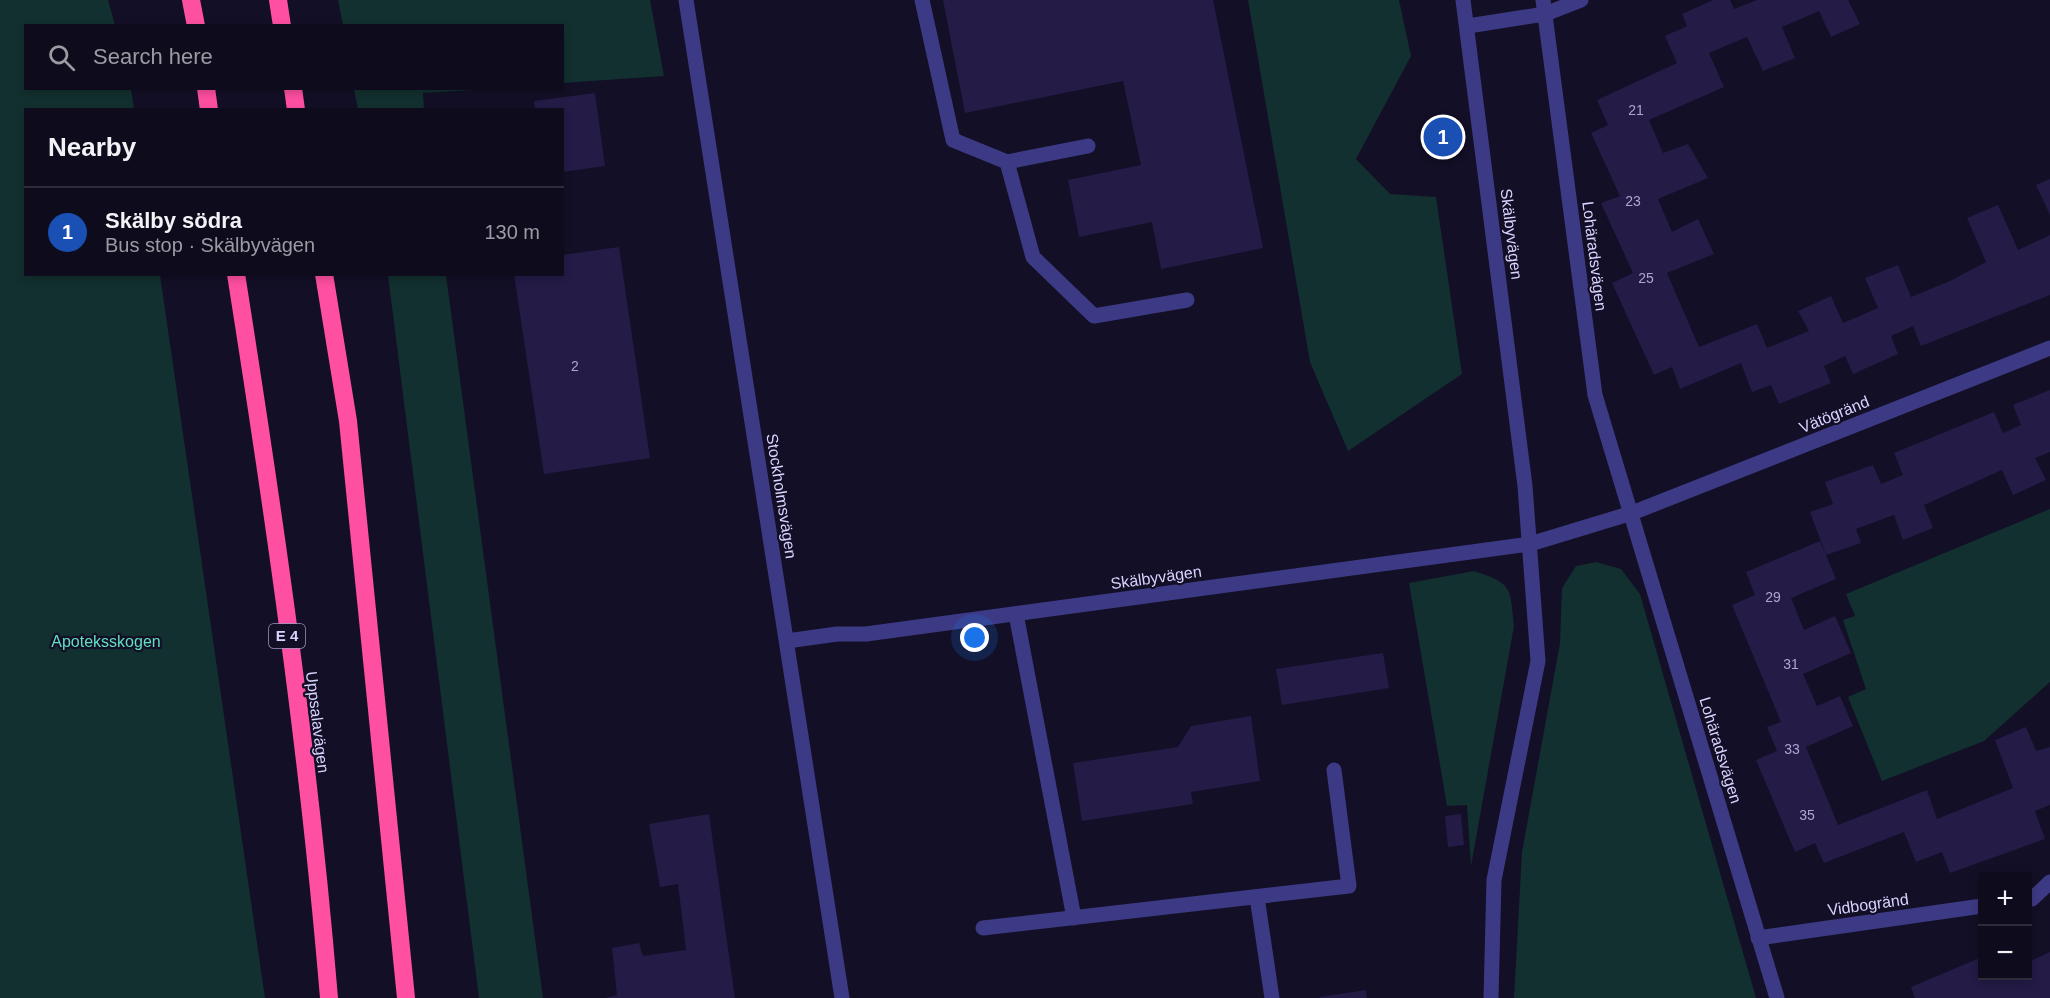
<!DOCTYPE html>
<meta charset="utf-8">
<style>
:root{--surface:#0e0b1c;--page:#1c1929;--text:#f1f3f6;--muted:#9b9ba3;--line:#2e2b3b;--accent:#ea580c}
body{margin:0;font-family:Arial,sans-serif;background:var(--page);color:var(--text)}
.controls{position:absolute;right:18px;bottom:18px;display:grid;overflow:hidden;border-radius:0px;box-shadow:0 3px 9px #0003}
.controls button{width:54px;height:54px;display:grid;place-items:center;padding:0;border:0;border-bottom:2px solid var(--line);background:var(--surface);color:var(--text);font:30px sans-serif}
.you{position:absolute;left:975px;top:638px;width:21px;height:21px;margin:-15px;border:4px solid #fff;border-radius:50%;background:#1a73e8;box-shadow:0 0 0 9px #1a73e833}
.badge{display:grid;place-items:center;width:39px;height:39px;border-radius:50%;background:var(--accent);color:#fff;font-size:20px;font-weight:700}
.pin{position:absolute;translate:-50% -50%;border:3px solid #fff;box-shadow:0 2px 6px #0006}
.list{margin:0;padding:0;list-style:none}
h2{display:flex;justify-content:space-between;align-items:center;height:78px;margin:0;padding:0 24px;font-size:26px}
h2 small{font-size:20px;font-weight:400;color:var(--muted)}
.list li{display:grid;grid-template-columns:39px 1fr auto;gap:18px;align-items:center;box-sizing:border-box;height:90px;padding:0 24px;border-top:2px solid var(--line)}
.list b{display:block;font-size:22px;white-space:nowrap}
.list p{margin:0;font-size:20px;white-space:nowrap;color:var(--muted)}
.list em{font-size:20px;font-style:normal;color:var(--muted)}
.icon{flex:none;width:33px;height:33px;fill:none;stroke:currentColor;stroke-width:2;stroke-linecap:round;stroke-linejoin:round}
.map{position:relative;flex:none;width:2050px;height:998px;overflow:hidden}
.search{position:absolute;background:var(--surface);box-shadow:0 3px 9px #0003;left:24px;top:24px;width:540px;height:66px;display:flex;align-items:center;gap:15px;box-sizing:border-box;padding:0 21px;border-radius:0px;color:var(--muted);font-size:22px}
.panel{position:absolute;background:var(--surface);box-shadow:0 3px 9px #0003;left:24px;top:108px;width:540px;height:168px;border-radius:0px}
.map>svg:first-child{display:block}
</style>
<div class="map">
<svg width="2050" height="998" viewBox="0 0 2050 998">
<rect width="100%" height="100%" fill="#130f26"/>
<!-- green -->
<g fill="#12302f">
<path d="M0 0H108L115 25 26 26V88L131 89 134 109 26 110V274L160 275 265 998H0Z"/>
<path d="M338 0H650L664 76 563 83 562 26 343 25Z"/>
<path d="M1248 0H1399L1411 56 1356 159 1390 194 1436 197 1462 374 1348 451 1310 362Z"/>
<path d="M354 89V88L491 89 423 93 424 110 358 109Z"/>
<path d="M388 275H446L543 998H479Z"/>
<path d="M2050 509V682L1984 741 1882 781 1848 697 1866 689 1843 620 1855 616 1846 594Z"/>
<path d="M1596 562 1621 569 1640 594 1756 998H1514L1522 852 1560 643 1562 588 1576 566Z"/>
<path d="M1474 571C1513 584 1510 587 1514 626L1471 866 1467 805 1447 806 1409 583Z"/>
</g>
<!-- building -->
<g fill="#241b47">
<path d="M943 0H1213L1263 248 1161 269 1152 222 1079 237 1068 180 1141 165 1123 81 965 113Z"/>
<path d="M1713 0H1730L1734 9 1757 0H1848L1860 24 1831 37 1819 11 1782 27 1795 58 1763 71 1747 37 1709 53 1724 87 1649 120 1663 153 1688 144 1708 178 1658 199 1672 232 1698 219 1714 254 1667 273 1699 347 1757 324 1767 348 1809 331 1798 311 1831 296 1843 323 1878 308 1865 278 1898 265 1911 297 1950 281 1986 262 1967 218 1998 205 2018 250 2050 235V295L1921 346 1913 326 1891 336 1898 354 1853 374 1845 356 1824 366 1831 383 1779 404 1771 385 1752 392 1741 363 1680 389 1672 367 1654 375 1612 283 1633 273 1601 203 1620 196 1591 133 1608 125 1597 100 1677 63 1665 36 1687 26 1682 14Z"/>
<path d="M595 93 605 166 562 172V110H535L534 101Z"/>
<path d="M2050 179V215L2036 185Z"/>
<path d="M619 247 650 458 544 474 514 274H562V255Z"/>
<path d="M2050 390V452L2035 458 2046 480 2013 495 2002 470 1924 505 1933 528 1903 540 1894 515 1856 529 1861 543 1826 555 1810 512 1833 504 1825 482 1873 465 1881 484 1903 475 1894 453 1994 412 2003 433 2021 425 2013 405Z"/>
<path d="M1820 541 1836 579 1791 598 1804 630 1835 616 1851 653 1803 674 1817 706 1840 696 1853 726 1806 747 1838 825 1927 790 1937 819 2013 788 1995 740 2026 727 2036 751 2050 747V805L2035 811 2045 839 1950 873 1942 852 1916 862 1904 832 1824 863 1815 843 1795 852 1756 760 1777 751 1767 727 1781 722 1732 605 1755 595 1746 572Z"/>
<path d="M1383 653 1389 688 1282 705 1276 669Z"/>
<path d="M1251 716 1260 781 1191 792 1193 804 1082 821 1073 763 1178 747 1191 726Z"/>
<path d="M709 814 735 998H606L617 995 612 948 639 943 643 956 686 950 678 884 660 887 649 824Z"/>
<path d="M1461 814 1464 845 1448 847 1445 816Z"/>
<path d="M2050 952V998H1915L1911 987 1982 957V976H2028V962Z"/>
<path d="M1366 990 1367 998H1320V997Z"/>
</g>
<g fill="none" stroke-linecap="round" stroke-linejoin="round">
<!-- service -->
<g stroke="#3d3a85" stroke-width="15">
<path d="M922 0 953 140 1007 162 1033 257 1094 316 1187 300"/>
<path d="M1007 162 1088 146"/>
<path d="M1016 614 1074 918"/>
<path d="M1257 897 1272 998"/>
<path d="M983 928 1349 886 1334 770"/>
</g>
<!-- minor -->
<g stroke="#3d3a85" stroke-width="15">
<path d="M1463 0 1525 486 1538 661 1494 880 1491 998"/>
<path d="M1543 0 1595 395 1777 998"/>
<path d="M1468 26 1545 14 1581 0"/>
<path d="M787 641 837 634H866L1530 544 1632 513 2050 348"/>
<path d="M2032 899 2050 882"/>
<path d="M1758 938 1982 906"/>
</g>
<!-- tertiary -->
<path stroke="#3d3a85" stroke-width="15" d="M686 0 842 998"/>
<!-- motorway -->
<g stroke="#ff4fa3" stroke-width="18">
<path d="M191 0 196 26"/>
<path d="M278 0 282 26"/>
<path d="M206 88 209 110"/>
<path d="M293 88 296 110"/>
<path d="M236 274C274 514 309 756 329 998"/>
<path d="M324 274 348 421 406 998"/>
</g>
</g>
<g text-anchor="middle" stroke-width="4.5" stroke-linejoin="round" paint-order="stroke">
<!-- number labels -->
<g font-size="14" fill="#aca6d1">
<text x="1636" y="115">21</text>
<text x="1633" y="206">23</text>
<text x="1646" y="283">25</text>
<text x="575" y="371">2</text>
<text x="1773" y="602">29</text>
<text x="1791" y="669">31</text>
<text x="1792" y="754">33</text>
<text x="1807" y="820">35</text>
</g>
<!-- shield labels -->
<rect fill="#130f26" stroke="#9e99be" stroke-width="1.5" x="269" y="624" width="36" height="24" rx="4.5"/>
<g font-size="15" font-weight="bold" fill="#d9d4ff">
<text x="287" y="641">E 4</text>
</g>
<!-- street labels -->
<g font-size="16" fill="#d9d4ff" stroke="#130f26">
<text transform="translate(1512 234) rotate(83)" y="6">Skälbyvägen</text>
<text transform="translate(1595 256) rotate(83)" y="6">Lohäradsvägen</text>
<text transform="translate(1834 414) rotate(-22)" y="6">Vätögränd</text>
<text transform="translate(782 496) rotate(81)" y="6">Stockholmsvägen</text>
<text transform="translate(1156 577) rotate(-8)" y="6">Skälbyvägen</text>
<text transform="translate(318 722) rotate(83)" y="6">Uppsalavägen</text>
<text transform="translate(1721 750) rotate(73)" y="6">Lohäradsvägen</text>
<text transform="translate(1868 904) rotate(-8)" y="6">Vidbogränd</text>
</g>
<!-- park labels -->
<g font-size="16" fill="#5fe0c0" stroke="#130f26">
<text x="106" y="647">Apoteksskogen</text>
</g>
</g>
</svg>
<div class="controls">
<button>+</button>
<button>−</button>
</div>
<div class="you"></div>
<div class="pin badge" style="left:1443px;top:137px;background:#1a4fb4">1</div>
<div class="search"><svg class="icon" aria-label="search" viewBox="0 0 24 24"><circle cx="10" cy="10" r="6"/><path d="M15 15l6 6"/></svg>Search here</div>
<section class="panel">
<h2>Nearby<small></small></h2>
<ul class="list">
<li><span class="badge" style="background:#1a4fb4">1</span><div><b>Skälby södra</b><p>Bus stop · Skälbyvägen</p></div><em>130 m</em></li>
</ul>
</section>
</div>
